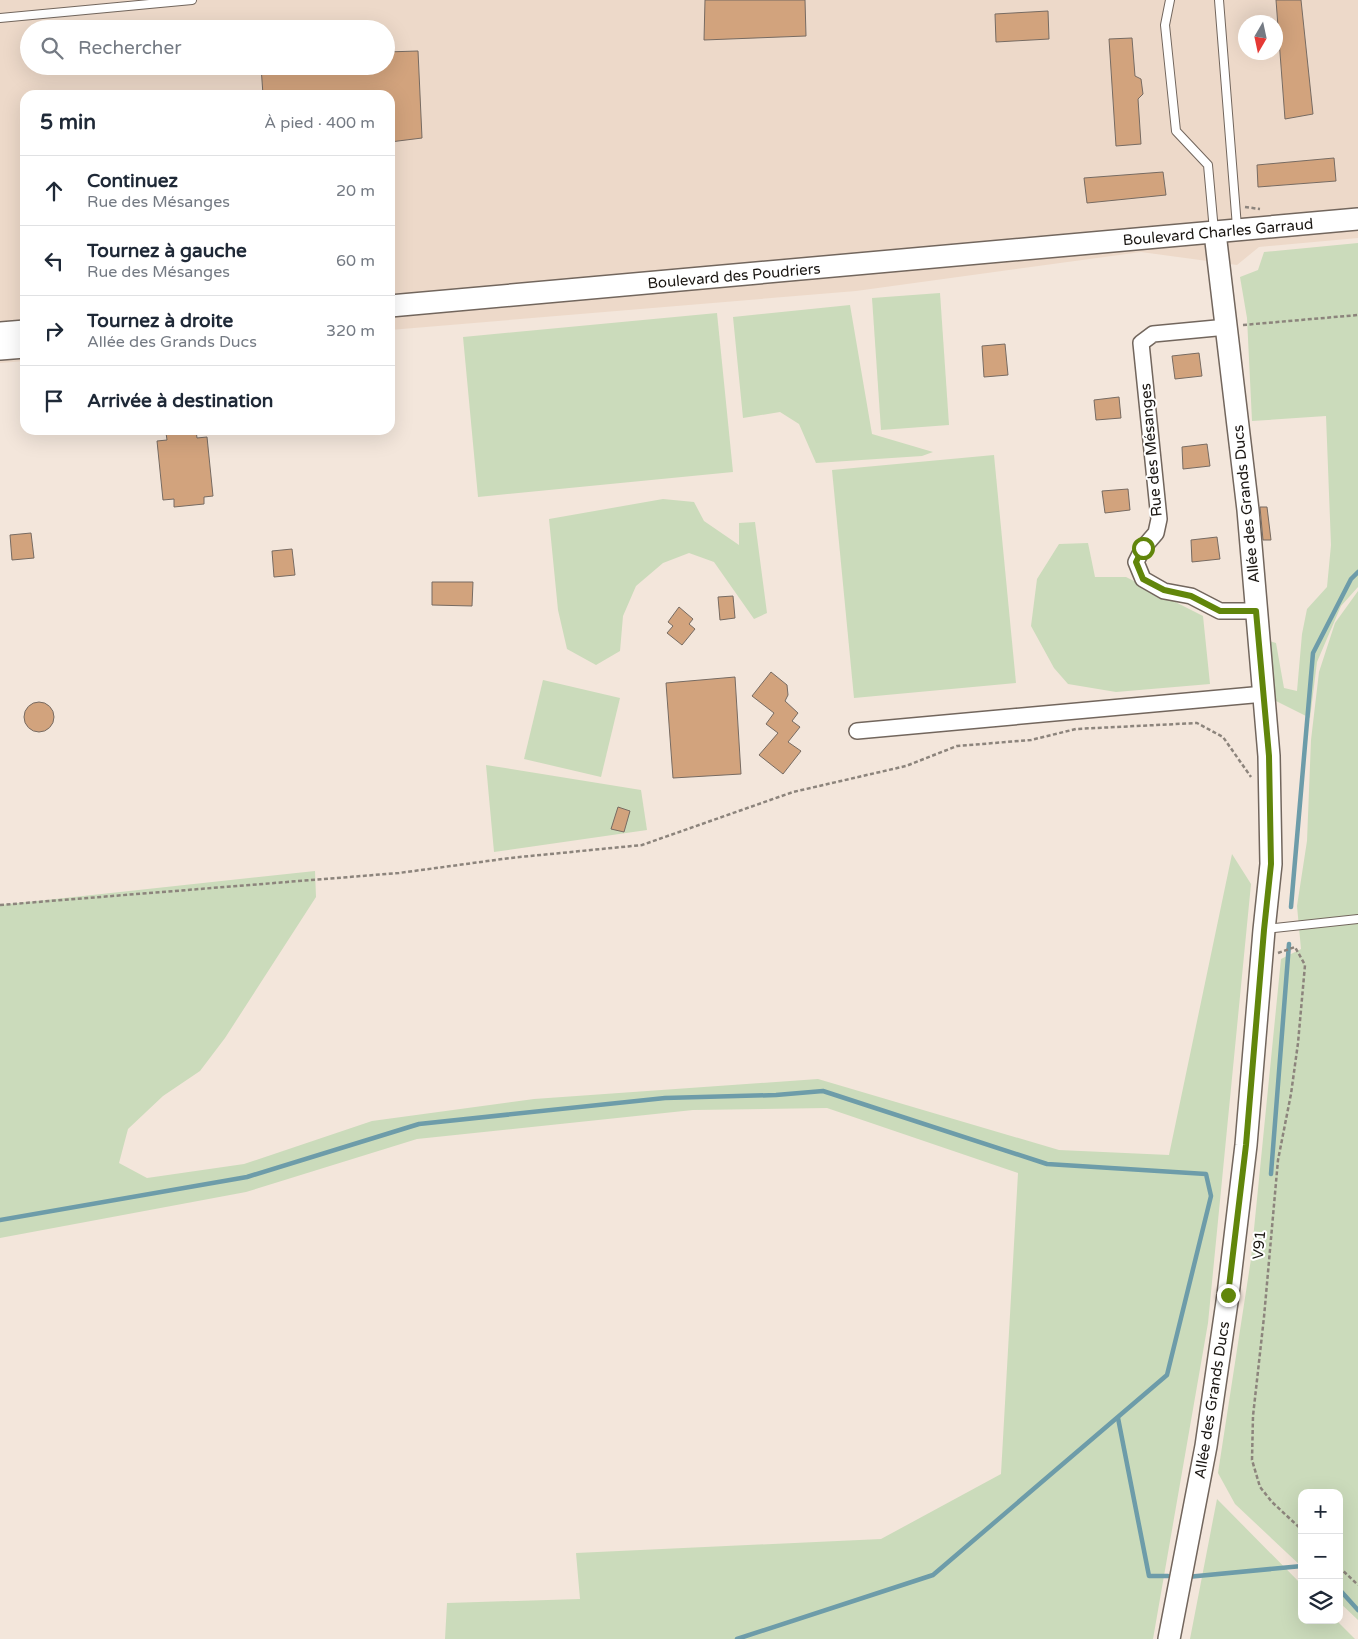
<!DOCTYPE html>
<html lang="fr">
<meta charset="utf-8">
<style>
:root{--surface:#fff;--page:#f6f6f7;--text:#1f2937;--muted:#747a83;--line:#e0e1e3}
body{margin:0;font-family:"Varela Round",sans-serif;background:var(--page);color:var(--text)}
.controls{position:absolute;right:15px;bottom:15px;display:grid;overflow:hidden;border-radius:10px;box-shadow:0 5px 20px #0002}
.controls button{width:45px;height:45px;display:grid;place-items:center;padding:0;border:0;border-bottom:1px solid var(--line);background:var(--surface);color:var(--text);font:25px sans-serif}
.compass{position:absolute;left:1238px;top:15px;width:45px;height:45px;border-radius:50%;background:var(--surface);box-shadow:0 5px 20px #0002;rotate:189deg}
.stop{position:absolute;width:15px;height:15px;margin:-11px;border:4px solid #61860b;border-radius:50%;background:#fff}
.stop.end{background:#61860b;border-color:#fff;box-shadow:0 1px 5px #0008}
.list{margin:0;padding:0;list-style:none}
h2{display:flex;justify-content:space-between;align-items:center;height:65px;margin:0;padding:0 20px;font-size:21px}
h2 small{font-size:16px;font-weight:400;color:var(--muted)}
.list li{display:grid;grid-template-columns:32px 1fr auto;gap:15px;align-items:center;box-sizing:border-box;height:70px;padding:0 20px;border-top:1px solid var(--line)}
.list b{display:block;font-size:19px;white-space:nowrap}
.list p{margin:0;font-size:16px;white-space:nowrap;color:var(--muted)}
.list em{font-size:16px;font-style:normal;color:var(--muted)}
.icon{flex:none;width:28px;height:28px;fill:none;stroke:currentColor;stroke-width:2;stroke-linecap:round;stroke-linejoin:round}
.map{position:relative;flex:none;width:1358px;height:1639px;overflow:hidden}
.search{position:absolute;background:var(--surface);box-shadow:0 5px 20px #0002;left:20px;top:20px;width:375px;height:55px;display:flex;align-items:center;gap:12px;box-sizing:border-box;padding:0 18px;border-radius:28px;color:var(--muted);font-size:19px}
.panel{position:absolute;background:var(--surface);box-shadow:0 5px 20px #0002;left:20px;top:90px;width:375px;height:345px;border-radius:15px}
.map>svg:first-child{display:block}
</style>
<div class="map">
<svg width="1358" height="1639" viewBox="0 0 1358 1639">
<rect width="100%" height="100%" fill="#f3e6db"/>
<!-- built -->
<path fill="#edd9c9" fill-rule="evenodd" d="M0 0H1358V238L1259 247 1237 265 1141 252 856 291 390 330V95H25V361L0 363ZM1246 22H1276V52H1246ZM29 29H386V66H29Z"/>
<!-- green -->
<g fill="#cbdbbb">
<path d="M1358 243V587L1341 606 1317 662 1310 718 1274 700 1269 641 1276 643 1284 688 1297 691 1302 634 1307 609 1327 587 1331 545 1326 416 1252 421 1247 318 1240 277 1258 270 1264 252Z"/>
<path d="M940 293 949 425 881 430 872 298Z"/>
<path d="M850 305 872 434 933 452 922 456 816 463 799 424 780 412 743 418 733 317Z"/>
<path d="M717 313 733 472 478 497 463 337Z"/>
<path d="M994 455 1016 683 854 698 832 470Z"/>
<path d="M663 499 694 502 704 521 739 545V523L755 522 767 613 754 619 714 562 689 553 663 563 636 586 623 616 620 651 596 665 567 649 558 610 549 519Z"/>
<path d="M1088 543 1095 577H1126L1203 616 1210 684 1116 692 1068 684 1054 668 1031 626 1037 579 1059 544Z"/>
<path d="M1358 591V1620L1339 1602V1493H1302V1567L1235 1504 1218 1473 1251 1259 1281 959 1301 949 1297 906 1307 841 1311 740 1319 672 1335 623Z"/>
<path d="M543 680 620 698 601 777 524 759Z"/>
<path d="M486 765 641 790 647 830 494 852Z"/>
<path d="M1232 854 1251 884 1208 1323 1153 1639H445L447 1603 580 1599 576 1553 881 1539 1001 1474 1018 1173 827 1108 693 1110 417 1139 246 1192 0 1238V905L315 871 316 897 225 1038 200 1071 163 1096 128 1129 119 1163 147 1178 244 1164 372 1121 534 1099 818 1079 1059 1150 1169 1155Z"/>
<path d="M1217 1499 1302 1585V1620H1336L1355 1639H1190Z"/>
</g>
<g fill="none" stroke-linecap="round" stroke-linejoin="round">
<!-- stream -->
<g stroke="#6d9ca9" stroke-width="4.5">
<path d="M1291 907 1313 653 1351 579 1358 572"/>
<path d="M1271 1174 1289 944"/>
<path d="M0 1220 247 1177 419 1124 665 1098 776 1095 823 1091 1047 1164 1206 1174 1211 1196 1167 1375 933 1575 737 1639"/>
<path d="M1118 1418 1149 1576H1168"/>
<path d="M1187 1577 1302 1566"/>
<path d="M1339 1589 1358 1610"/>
</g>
</g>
<!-- building -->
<g fill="#d2a37d" stroke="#776b62">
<path d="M705 0H805L806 36 704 40Z"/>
<path d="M1276 0H1301L1313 114 1285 119Z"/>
<path d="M1048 11 1049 39 996 42 995 14Z"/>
<path d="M1132 38 1135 76 1141 79 1143 94 1138 99 1141 144 1116 146 1109 39Z"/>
<path d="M418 51 422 138 390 142V95H263L261 66H386V52Z"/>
<path d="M1334 158 1336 181 1258 187 1257 165Z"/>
<path d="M1163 172 1166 195 1087 203 1084 178Z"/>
<path d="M1005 344 1008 375 984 377 982 346Z"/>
<path d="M1199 353 1202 376 1175 379 1172 356Z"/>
<path d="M1119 397 1121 418 1096 420 1094 400Z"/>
<path d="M196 430 197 438 207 437 213 496 204 497V504L174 507V499L163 500 157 441 167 440 166 433Z"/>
<path d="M1207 444 1210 466 1183 469 1182 447Z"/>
<path d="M1128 489 1130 510 1105 513 1102 491Z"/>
<path d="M1260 507H1267L1271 540H1263Z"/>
<path d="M31 533 34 558 12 560 10 535Z"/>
<path d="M1217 537 1220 559 1192 562 1191 540Z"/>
<path d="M292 549 295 575 274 577 272 551Z"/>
<path d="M432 582H473L472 606 432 605Z"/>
<path d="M733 596 735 618 720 620 718 597Z"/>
<path d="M679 607 693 619 689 624 695 629 682 645 667 633 673 626 668 622Z"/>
<path d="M771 672 787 685 788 695 785 701 798 713 792 721 800 727 788 742 801 751 783 774 759 755 778 733 766 724 774 713 752 696Z"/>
<path d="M735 677 741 774 673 778 666 683Z"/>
<circle cx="39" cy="717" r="15"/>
<path d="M618 807 630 811 624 832 611 829Z"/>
</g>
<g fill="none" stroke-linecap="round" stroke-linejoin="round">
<defs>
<g id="service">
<path d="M1170 0 1165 25 1176 131 1208 165 1214 231"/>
<path d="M1219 0 1237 227"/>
<path d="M0 18 192 0"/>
<path d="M1266 929 1358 919"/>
</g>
<g id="minor">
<path d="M1227 327 1153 334 1141 343 1159 519 1156 533 1143 548 1136 562 1143 579 1164 591 1191 596 1220 611H1255"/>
<path d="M857 731 1264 694"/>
</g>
<g id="secondary">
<path d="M390 306 1358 219"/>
<path d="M0 333 25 331"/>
<path d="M0 349 25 347"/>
<path d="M1169 1639 1206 1446 1228 1295 1246 1145 1264 930 1271 864 1269 756 1248 510 1215 233"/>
</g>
</defs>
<!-- service casing -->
<use href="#service" stroke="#72665d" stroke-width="10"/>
<!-- minor casing -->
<use href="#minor" stroke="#72665d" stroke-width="18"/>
<!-- secondary casing -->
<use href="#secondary" stroke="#72665d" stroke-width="24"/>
<!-- path -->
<g stroke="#8c847c" stroke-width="2.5" stroke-dasharray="4 2.5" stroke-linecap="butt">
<path d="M1245 207 1260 209"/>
<path d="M1243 325 1358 315"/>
<path d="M0 905 399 873 510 858 642 845 793 792 906 766 957 746 1031 740 1076 729 1197 723 1223 737 1251 777"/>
<path d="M1278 953 1295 947 1305 965 1298 1043 1291 1094 1278 1160 1264 1317 1253 1416 1252 1460 1260 1487 1272 1502 1302 1530"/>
<path d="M1339 1567 1358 1585"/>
</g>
<!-- service -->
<use href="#service" stroke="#fff" stroke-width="8"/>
<!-- minor -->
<use href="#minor" stroke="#fff" stroke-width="15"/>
<!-- secondary -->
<use href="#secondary" stroke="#fff" stroke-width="21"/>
</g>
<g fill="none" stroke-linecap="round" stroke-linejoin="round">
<!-- route -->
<path stroke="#61860b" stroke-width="6" d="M1143 548 1136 562 1143 579 1164 590 1191 596 1220 611H1256L1269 756 1271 864 1264 930 1246 1145 1228 1295"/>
</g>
<g text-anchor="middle" stroke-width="4" stroke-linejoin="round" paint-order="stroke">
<!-- street labels -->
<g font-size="15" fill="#1a1612" stroke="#fff">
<text transform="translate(1218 232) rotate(-5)" y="5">Boulevard Charles Garraud</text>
<text transform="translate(734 276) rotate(-5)" y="5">Boulevard des Poudriers</text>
<text transform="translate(1151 450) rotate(-95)" y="5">Rue des Mésanges</text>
<text transform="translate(1246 504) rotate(-96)" y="5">Allée des Grands Ducs</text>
<text transform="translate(1259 1245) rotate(-85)" y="5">V91</text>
<text transform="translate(1212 1400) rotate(-81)" y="5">Allée des Grands Ducs</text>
</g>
</g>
</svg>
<div class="controls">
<button>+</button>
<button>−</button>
<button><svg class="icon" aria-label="layers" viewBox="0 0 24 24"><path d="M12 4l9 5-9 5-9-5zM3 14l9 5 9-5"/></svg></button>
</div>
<svg class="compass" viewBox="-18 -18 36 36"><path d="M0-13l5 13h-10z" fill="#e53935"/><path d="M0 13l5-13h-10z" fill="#747a83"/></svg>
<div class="stop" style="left:1143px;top:548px"></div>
<div class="stop end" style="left:1228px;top:1295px"></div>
<div class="search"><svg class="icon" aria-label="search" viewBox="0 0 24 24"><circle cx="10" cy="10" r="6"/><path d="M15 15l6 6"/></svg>Rechercher</div>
<section class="panel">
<h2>5 min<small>À pied · 400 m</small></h2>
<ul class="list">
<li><svg class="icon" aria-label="ahead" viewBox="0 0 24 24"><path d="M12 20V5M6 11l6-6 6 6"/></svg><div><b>Continuez</b><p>Rue des Mésanges</p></div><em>20 m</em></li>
<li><svg class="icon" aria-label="left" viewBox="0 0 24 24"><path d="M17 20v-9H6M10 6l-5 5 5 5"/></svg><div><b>Tournez à gauche</b><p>Rue des Mésanges</p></div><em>60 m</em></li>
<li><svg class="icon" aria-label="right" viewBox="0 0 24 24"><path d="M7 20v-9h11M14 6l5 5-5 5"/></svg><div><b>Tournez à droite</b><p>Allée des Grands Ducs</p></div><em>320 m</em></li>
<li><svg class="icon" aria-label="arrive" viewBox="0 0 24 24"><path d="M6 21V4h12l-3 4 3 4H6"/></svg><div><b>Arrivée à destination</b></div></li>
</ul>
</section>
</div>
